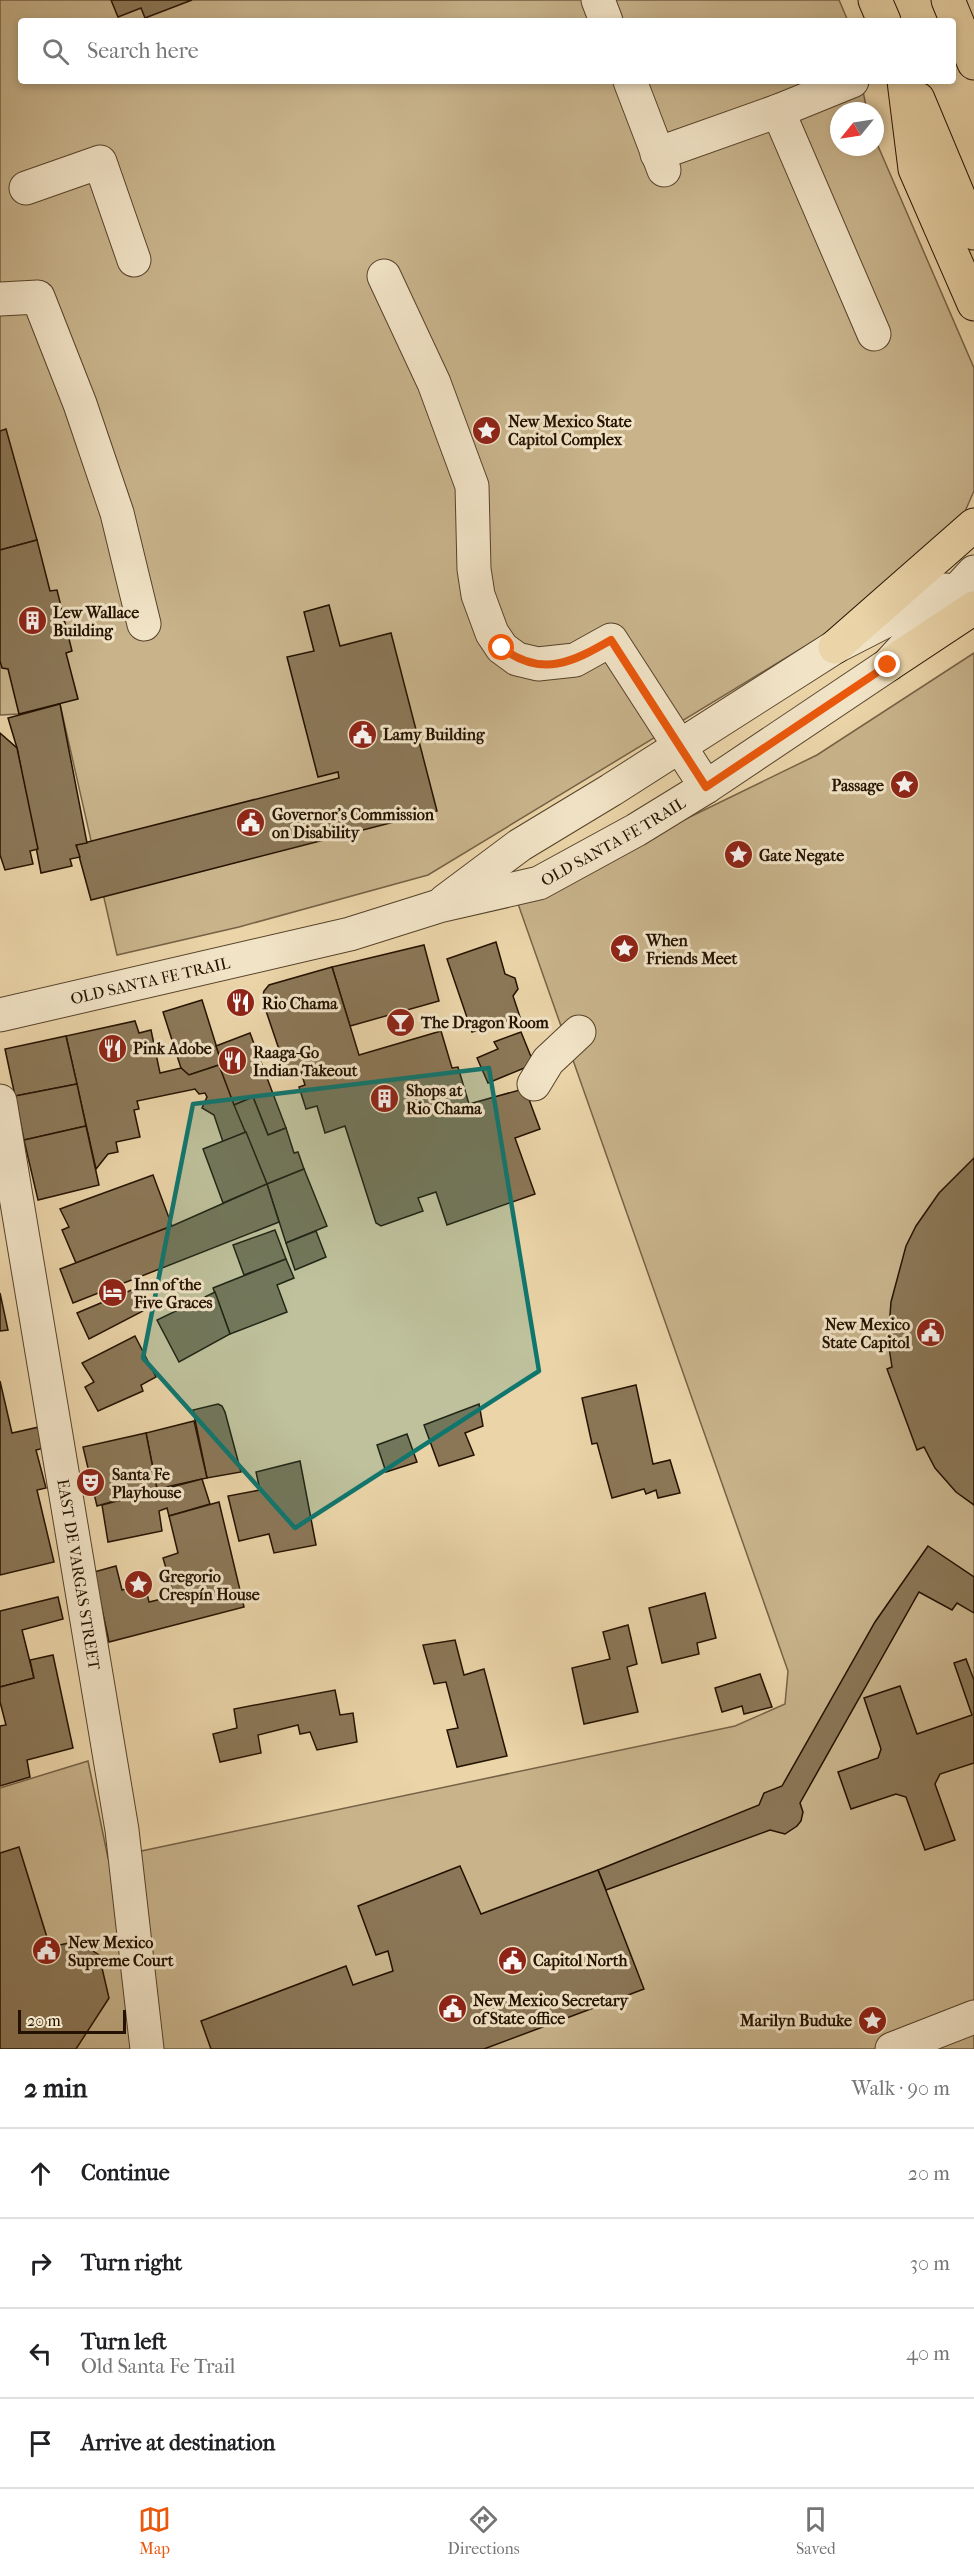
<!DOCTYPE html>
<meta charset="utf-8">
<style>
:root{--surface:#fff;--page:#f2f2f2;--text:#202124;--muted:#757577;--line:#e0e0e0;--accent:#ea580c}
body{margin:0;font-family:"IM FELL French Canon",serif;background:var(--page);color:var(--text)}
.compass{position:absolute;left:830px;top:102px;width:54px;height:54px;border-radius:50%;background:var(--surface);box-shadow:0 3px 9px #0003;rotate:240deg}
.scale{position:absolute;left:18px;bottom:15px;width:108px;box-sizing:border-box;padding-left:6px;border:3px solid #241200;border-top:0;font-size:16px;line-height:21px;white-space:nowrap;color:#241200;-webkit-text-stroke:4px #f1e3c6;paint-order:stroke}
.stop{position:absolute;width:18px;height:18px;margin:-14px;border:4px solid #ea580c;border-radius:50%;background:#fff}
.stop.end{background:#ea580c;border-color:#fff;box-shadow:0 2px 6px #0008}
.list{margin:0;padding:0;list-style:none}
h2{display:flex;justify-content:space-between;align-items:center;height:78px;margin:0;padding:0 24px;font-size:26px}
h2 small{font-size:20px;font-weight:400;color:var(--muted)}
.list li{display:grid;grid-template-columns:39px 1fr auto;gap:18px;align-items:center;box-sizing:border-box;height:90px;padding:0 24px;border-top:2px solid var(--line)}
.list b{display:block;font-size:22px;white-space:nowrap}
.list p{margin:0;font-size:20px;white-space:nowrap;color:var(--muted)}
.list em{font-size:20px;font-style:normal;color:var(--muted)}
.icon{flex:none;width:33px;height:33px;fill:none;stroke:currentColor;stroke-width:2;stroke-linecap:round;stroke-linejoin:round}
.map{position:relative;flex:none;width:974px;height:2049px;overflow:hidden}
.search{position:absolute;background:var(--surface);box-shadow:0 3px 9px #0003;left:18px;right:18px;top:18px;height:66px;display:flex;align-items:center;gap:15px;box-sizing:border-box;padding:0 21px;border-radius:6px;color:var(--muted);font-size:22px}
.sheet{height:438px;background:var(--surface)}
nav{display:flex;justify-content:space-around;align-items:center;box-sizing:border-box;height:84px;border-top:2px solid var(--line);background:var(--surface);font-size:16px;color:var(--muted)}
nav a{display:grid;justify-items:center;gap:3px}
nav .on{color:var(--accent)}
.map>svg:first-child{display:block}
</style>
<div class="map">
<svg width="974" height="2049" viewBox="0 0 974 2049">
<rect width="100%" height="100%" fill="#ead4a8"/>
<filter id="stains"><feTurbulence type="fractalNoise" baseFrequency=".00333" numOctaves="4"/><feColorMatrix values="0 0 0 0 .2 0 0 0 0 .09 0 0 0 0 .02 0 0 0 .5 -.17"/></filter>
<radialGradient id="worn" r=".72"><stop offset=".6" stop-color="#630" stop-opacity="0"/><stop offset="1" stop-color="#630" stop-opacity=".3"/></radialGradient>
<!-- green -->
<g fill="#c8b38b" stroke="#766246" stroke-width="1.5">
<path d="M0 0H839L848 21H21V81H861L867 111H839V147H875V139L974 368V491L959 525 822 636 428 875 239 927 117 955 60 704 19 714 0 715Z"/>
<path d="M974 653V2049H0V1788L88 1761 108 1858 735 1726 785 1704 788 1671 517 901 817 755Z"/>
</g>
<!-- building -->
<g fill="#8b7757" stroke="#241200" stroke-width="1.5">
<path d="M111 0H192L145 18 141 8 118 17Z"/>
<path d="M6 429 37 540 0 550V431Z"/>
<path d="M37 540 50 591 57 590 72 651 66 653 78 699 19 714 8 669 2 668 0 661V550Z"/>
<path d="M329 605 340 646 391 633 437 811 91 900 76 845 339 778 338 772 318 777 287 657 314 651 304 612Z"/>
<path d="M60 704 87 843 76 845 80 857 70 859 72 866 41 873 17 748 8 718Z"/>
<path d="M0 733 17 748 38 849 30 851 33 864 5 870 0 855Z"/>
<path d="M496 942 505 974 515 978 518 989 513 996 520 1017 472 1032 447 959Z"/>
<path d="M424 945 439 1001 350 1026 332 967Z"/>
<path d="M332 967 359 1055 441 1031 452 1068 458 1067 469 1104 523 1089 527 1094 540 1129 515 1138 535 1194 447 1225 436 1192 418 1198 423 1211 381 1226 376 1223 345 1126 325 1133 317 1106 306 1109 299 1087 305 1085 301 1072 288 1076 262 999 264 991 269 985Z"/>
<path d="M202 1000 222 1064 189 1075 181 1068 163 1012Z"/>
<path d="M135 1021 139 1033 151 1030 160 1073 181 1068 189 1075 219 1065 246 1132 223 1142 214 1115 202 1108 207 1097 205 1093 199 1094 195 1089 137 1101 139 1109 134 1110 140 1137 116 1142 118 1152 108 1154 96 1169 66 1036Z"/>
<path d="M521 1032 534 1064 488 1083 477 1058 498 1049 494 1042Z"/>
<path d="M250 1033 286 1128 268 1135 253 1097 234 1105 219 1065 222 1064 216 1046Z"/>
<path d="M66 1036 77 1084 15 1096 5 1049Z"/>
<path d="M77 1084 86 1126 24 1140 15 1096Z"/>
<path d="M253 1097 268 1135 286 1128 294 1153 298 1152 304 1169 267 1184 234 1105Z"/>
<path d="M86 1126 99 1185 38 1200 24 1140Z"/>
<path d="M246 1132 267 1184 223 1203 203 1149Z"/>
<path d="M974 1158V1505L956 1492 935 1468 924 1447 917 1450 887 1369 892 1367 888 1341 891 1302 906 1246 916 1226 939 1193Z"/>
<path d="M304 1169 327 1226 286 1243 267 1184Z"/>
<path d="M153 1175 172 1226 76 1263 62 1230 69 1227 60 1209Z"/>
<path d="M267 1184 279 1222 73 1303 60 1269 172 1226Z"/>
<path d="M275 1230 286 1259 244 1275 233 1245Z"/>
<path d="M316 1231 326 1257 295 1270 286 1243Z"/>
<path d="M286 1259 294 1278 277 1285 287 1312 230 1334 213 1288Z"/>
<path d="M134 1289 143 1311 89 1339 77 1313Z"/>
<path d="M215 1292 230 1334 179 1362 157 1320Z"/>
<path d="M0 1293 8 1330 0 1331Z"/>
<path d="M135 1336 156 1377 141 1385 143 1391 98 1411 85 1387 94 1382 82 1363Z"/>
<path d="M0 1381 12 1433 39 1427 44 1448 36 1450 46 1488 37 1490 54 1562 0 1575Z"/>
<path d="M636 1385 653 1464 670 1460 680 1493 658 1498 656 1490 646 1494 644 1489 612 1498 597 1443 592 1444 582 1398Z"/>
<path d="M218 1404 222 1406 225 1412 241 1472 207 1478 193 1410Z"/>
<path d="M479 1404 483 1426 465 1433 474 1455 439 1466 424 1425Z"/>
<path d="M194 1421 207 1478 157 1489 146 1433Z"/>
<path d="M146 1433 157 1489 97 1506 83 1447Z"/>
<path d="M407 1434 417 1462 386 1472 377 1445Z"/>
<path d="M300 1461 316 1545 274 1553 269 1534 239 1541 228 1496 260 1490 256 1472Z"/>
<path d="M202 1479 210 1504 169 1516 167 1508 159 1511 162 1531 108 1542 102 1505Z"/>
<path d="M219 1502 244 1607 109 1642 94 1572 116 1566 122 1590 145 1584 149 1602 174 1596 163 1558 178 1553 169 1516Z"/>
<path d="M928 1546 974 1577V1613L957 1603 952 1610 919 1592 800 1803 803 1812 801 1821 797 1826 785 1834 770 1830 606 1890 598 1870 759 1805 764 1793 782 1786 875 1622Z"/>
<path d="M705 1593 716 1638 697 1643 699 1654 662 1663 649 1608Z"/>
<path d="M58 1597 63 1619 22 1630 34 1678 0 1687V1611Z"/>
<path d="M628 1625 637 1664 627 1667 638 1712 584 1724 572 1668 610 1659 603 1632Z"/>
<path d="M455 1640 464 1675 484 1669 507 1756 457 1767 447 1730 458 1728 446 1682 434 1684 423 1645Z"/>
<path d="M53 1655 73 1748 27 1760 30 1777 0 1786V1726L6 1725 0 1702V1687L34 1678 30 1660Z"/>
<path d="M966 1659 974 1680V1763L940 1774 935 1784 955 1840 925 1850 906 1797 896 1794 851 1809 838 1772 878 1758 881 1749 864 1698 900 1686 917 1734 972 1715 954 1663Z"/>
<path d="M760 1674 772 1707 744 1714 742 1706 722 1712 715 1688Z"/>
<path d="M335 1690 340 1715 353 1713 357 1742 317 1750 310 1732 300 1734 298 1725 258 1735 261 1753 220 1762 213 1734 237 1728 234 1709Z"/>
<path d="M19 1847 50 1947 78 1941 99 1955 109 1998 76 2049H0V1853Z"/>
<path d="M460 1866 481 1914 598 1870 644 1989 484 2049H211L201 2021 346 1966 353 1985 393 1971 388 1951 376 1955 358 1906Z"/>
</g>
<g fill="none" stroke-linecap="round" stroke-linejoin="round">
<defs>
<g id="minor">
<path d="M598 0 606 21"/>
<path d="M630 81 664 170"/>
<path d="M778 111 874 334"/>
<path d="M657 154 778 111 852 81"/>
<path d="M26 188 100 162 134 260"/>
<path d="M384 276 434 383 472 486 474 569 478 595 492 633 502 648 517 659 538 664 575 660 611 640 706 787"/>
<path d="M0 299 38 297 80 404 117 513 144 624"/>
<path d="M445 901 520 845 611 790 835 647 946 590"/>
<path id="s1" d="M0 1015 350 934 439 906 539 883 636 830 706 787 888 665 974 572"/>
<path d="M534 1084 548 1061 579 1032"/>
<path id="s2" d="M0 1101 122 1830 147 2049"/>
<path d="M892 2049 974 2017"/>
</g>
<g id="major">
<path d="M875 0 884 21"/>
<path d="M948 0 974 63"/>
<path d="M904 81 915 169 974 304"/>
<path d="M918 99 974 233"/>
<path d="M835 647 974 525"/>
<path d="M888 665 974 608"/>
</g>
</defs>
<!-- minor casing -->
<use href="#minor" stroke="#56422a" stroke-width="35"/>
<!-- major casing -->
<use href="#major" stroke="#241200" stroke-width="35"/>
<!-- minor -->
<use href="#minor" stroke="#f1e3c6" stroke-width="33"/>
<!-- major -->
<use href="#major" stroke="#ead4a8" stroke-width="33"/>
</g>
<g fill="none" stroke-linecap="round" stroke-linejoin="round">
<!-- route -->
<path stroke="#ea580c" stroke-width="8" d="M502 648C542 678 573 662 611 640L706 787 888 665"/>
</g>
<!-- marked area -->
<path fill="#0f766e" fill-opacity="0.2" stroke="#0f766e" stroke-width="4.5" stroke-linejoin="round" d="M489 1068 539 1371 295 1528 143 1358 193 1104Z"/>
<!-- icons -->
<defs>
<symbol id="sight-disc" viewBox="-11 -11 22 22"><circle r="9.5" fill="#8f2418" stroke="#f1e3c6"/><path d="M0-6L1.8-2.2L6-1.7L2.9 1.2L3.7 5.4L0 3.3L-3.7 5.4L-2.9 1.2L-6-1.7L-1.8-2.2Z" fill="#fff"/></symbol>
<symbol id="building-disc" viewBox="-11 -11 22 22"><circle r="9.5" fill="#8f2418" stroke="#f1e3c6"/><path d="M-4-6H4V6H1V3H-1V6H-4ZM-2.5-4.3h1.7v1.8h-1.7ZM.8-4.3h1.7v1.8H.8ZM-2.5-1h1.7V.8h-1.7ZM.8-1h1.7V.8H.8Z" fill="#fff"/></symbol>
<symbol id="civic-disc" viewBox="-11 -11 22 22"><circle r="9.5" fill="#8f2418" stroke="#f1e3c6"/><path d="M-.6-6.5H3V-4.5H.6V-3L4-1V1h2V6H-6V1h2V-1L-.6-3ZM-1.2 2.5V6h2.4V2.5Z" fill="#fff"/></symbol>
<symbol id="restaurant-disc" viewBox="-11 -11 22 22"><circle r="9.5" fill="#8f2418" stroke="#f1e3c6"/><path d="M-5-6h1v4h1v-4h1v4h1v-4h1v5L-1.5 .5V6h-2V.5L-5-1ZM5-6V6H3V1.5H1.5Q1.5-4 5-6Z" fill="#fff"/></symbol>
<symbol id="bar-disc" viewBox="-11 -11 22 22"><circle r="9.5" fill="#8f2418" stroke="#f1e3c6"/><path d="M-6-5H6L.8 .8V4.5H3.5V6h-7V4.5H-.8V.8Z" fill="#fff"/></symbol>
<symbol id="hotel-disc" viewBox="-11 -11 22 22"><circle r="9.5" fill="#8f2418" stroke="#f1e3c6"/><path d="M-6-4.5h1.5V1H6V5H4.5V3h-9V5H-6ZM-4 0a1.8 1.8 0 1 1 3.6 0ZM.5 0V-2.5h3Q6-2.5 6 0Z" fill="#fff"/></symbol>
<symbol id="theatre-disc" viewBox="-11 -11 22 22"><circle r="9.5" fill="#8f2418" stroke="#f1e3c6"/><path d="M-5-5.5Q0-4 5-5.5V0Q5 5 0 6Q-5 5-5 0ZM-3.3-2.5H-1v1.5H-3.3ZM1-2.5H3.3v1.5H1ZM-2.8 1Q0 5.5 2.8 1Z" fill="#fff"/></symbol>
</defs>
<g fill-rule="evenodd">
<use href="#sight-disc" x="470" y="414" width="33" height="33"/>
<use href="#building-disc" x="16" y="604" width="33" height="33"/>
<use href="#civic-disc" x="346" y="718" width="33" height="33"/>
<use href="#sight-disc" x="888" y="768" width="33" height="33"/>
<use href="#civic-disc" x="234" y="806" width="33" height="33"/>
<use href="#sight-disc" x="722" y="838" width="33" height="33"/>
<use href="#sight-disc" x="608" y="932" width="33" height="33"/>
<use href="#restaurant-disc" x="224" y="986" width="33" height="33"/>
<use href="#bar-disc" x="384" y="1006" width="33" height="33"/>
<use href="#restaurant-disc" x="96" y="1032" width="33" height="33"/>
<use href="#restaurant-disc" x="216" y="1044" width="33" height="33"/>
<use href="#building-disc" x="368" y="1082" width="33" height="33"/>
<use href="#hotel-disc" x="96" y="1276" width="33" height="33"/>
<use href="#civic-disc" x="914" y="1316" width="33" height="33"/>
<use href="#theatre-disc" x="74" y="1466" width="33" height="33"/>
<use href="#sight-disc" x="122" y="1568" width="33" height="33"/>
<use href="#civic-disc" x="30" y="1934" width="33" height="33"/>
<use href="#civic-disc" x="496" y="1944" width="33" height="33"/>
<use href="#civic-disc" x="436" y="1992" width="33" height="33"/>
<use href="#sight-disc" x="856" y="2004" width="33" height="33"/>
</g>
<g text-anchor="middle" stroke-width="6" stroke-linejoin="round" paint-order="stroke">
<!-- poi labels -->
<g font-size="16" font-weight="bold" fill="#241200" stroke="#f1e3c6" text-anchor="start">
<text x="508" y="427">New Mexico State<tspan x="508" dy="18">Capitol Complex</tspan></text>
<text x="53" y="618">Lew Wallace<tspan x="53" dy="18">Building</tspan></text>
<text x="383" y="740">Lamy Building</text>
<text x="884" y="791" text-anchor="end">Passage</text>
<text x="272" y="820">Governor’s Commission<tspan x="272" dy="18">on Disability</tspan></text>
<text x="759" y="861">Gate Negate</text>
<text x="646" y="946">When<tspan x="646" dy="18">Friends Meet</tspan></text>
<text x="262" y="1009">Rio Chama</text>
<text x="421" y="1028">The Dragon Room</text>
<text x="133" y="1054">Pink Adobe</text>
<text x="253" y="1058">Raaga-Go<tspan x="253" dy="18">Indian Takeout</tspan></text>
<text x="406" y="1096">Shops at<tspan x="406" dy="18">Rio Chama</tspan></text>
<text x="134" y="1290">Inn of the<tspan x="134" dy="18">Five Graces</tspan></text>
<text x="910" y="1330" text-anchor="end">New Mexico<tspan x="910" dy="18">State Capitol</tspan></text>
<text x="112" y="1480">Santa Fe<tspan x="112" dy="18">Playhouse</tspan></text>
<text x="159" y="1582">Gregorio<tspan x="159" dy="18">Crespín House</tspan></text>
<text x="68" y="1948">New Mexico<tspan x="68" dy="18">Supreme Court</tspan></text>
<text x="533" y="1966">Capitol North</text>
<text x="473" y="2006">New Mexico Secretary<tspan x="473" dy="18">of State office</tspan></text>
<text x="852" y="2026" text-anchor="end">Marilyn Buduke</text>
</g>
<!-- street labels -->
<g font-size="16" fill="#241200" stroke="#f1e3c6">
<text dy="6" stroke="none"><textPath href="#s1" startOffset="640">OLD SANTA FE TRAIL</textPath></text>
<text dy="6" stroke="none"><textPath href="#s1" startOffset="154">OLD SANTA FE TRAIL</textPath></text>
<text dy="6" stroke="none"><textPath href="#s2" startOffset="480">EAST DE VARGAS STREET</textPath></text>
</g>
</g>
<rect width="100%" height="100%" filter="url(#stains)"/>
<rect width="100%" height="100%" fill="url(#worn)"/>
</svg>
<svg class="compass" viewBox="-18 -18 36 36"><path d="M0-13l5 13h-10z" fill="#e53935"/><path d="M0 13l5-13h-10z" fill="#757577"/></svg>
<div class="scale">20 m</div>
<div class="stop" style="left:502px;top:648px"></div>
<div class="stop end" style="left:888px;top:665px"></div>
<div class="search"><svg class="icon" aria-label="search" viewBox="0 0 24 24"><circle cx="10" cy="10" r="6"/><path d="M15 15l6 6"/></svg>Search here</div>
</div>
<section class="sheet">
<h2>2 min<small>Walk · 90 m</small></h2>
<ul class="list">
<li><svg class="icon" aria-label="ahead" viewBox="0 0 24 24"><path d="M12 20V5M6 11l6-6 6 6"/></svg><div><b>Continue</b></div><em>20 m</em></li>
<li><svg class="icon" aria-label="right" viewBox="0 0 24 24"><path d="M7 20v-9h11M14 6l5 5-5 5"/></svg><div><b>Turn right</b></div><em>30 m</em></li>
<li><svg class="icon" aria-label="left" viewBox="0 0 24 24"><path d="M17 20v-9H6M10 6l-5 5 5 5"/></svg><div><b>Turn left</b><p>Old Santa Fe Trail</p></div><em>40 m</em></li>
<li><svg class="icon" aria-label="arrive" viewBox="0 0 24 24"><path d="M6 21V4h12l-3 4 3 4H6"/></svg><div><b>Arrive at destination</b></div></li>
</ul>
</section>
<nav>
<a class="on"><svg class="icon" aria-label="map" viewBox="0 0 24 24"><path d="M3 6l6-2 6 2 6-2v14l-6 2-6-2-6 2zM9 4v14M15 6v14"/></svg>Map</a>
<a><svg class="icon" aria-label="directions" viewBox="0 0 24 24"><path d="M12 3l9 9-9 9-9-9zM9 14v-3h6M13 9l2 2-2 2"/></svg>Directions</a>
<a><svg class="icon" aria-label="saved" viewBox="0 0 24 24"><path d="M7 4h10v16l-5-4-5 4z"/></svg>Saved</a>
</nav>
